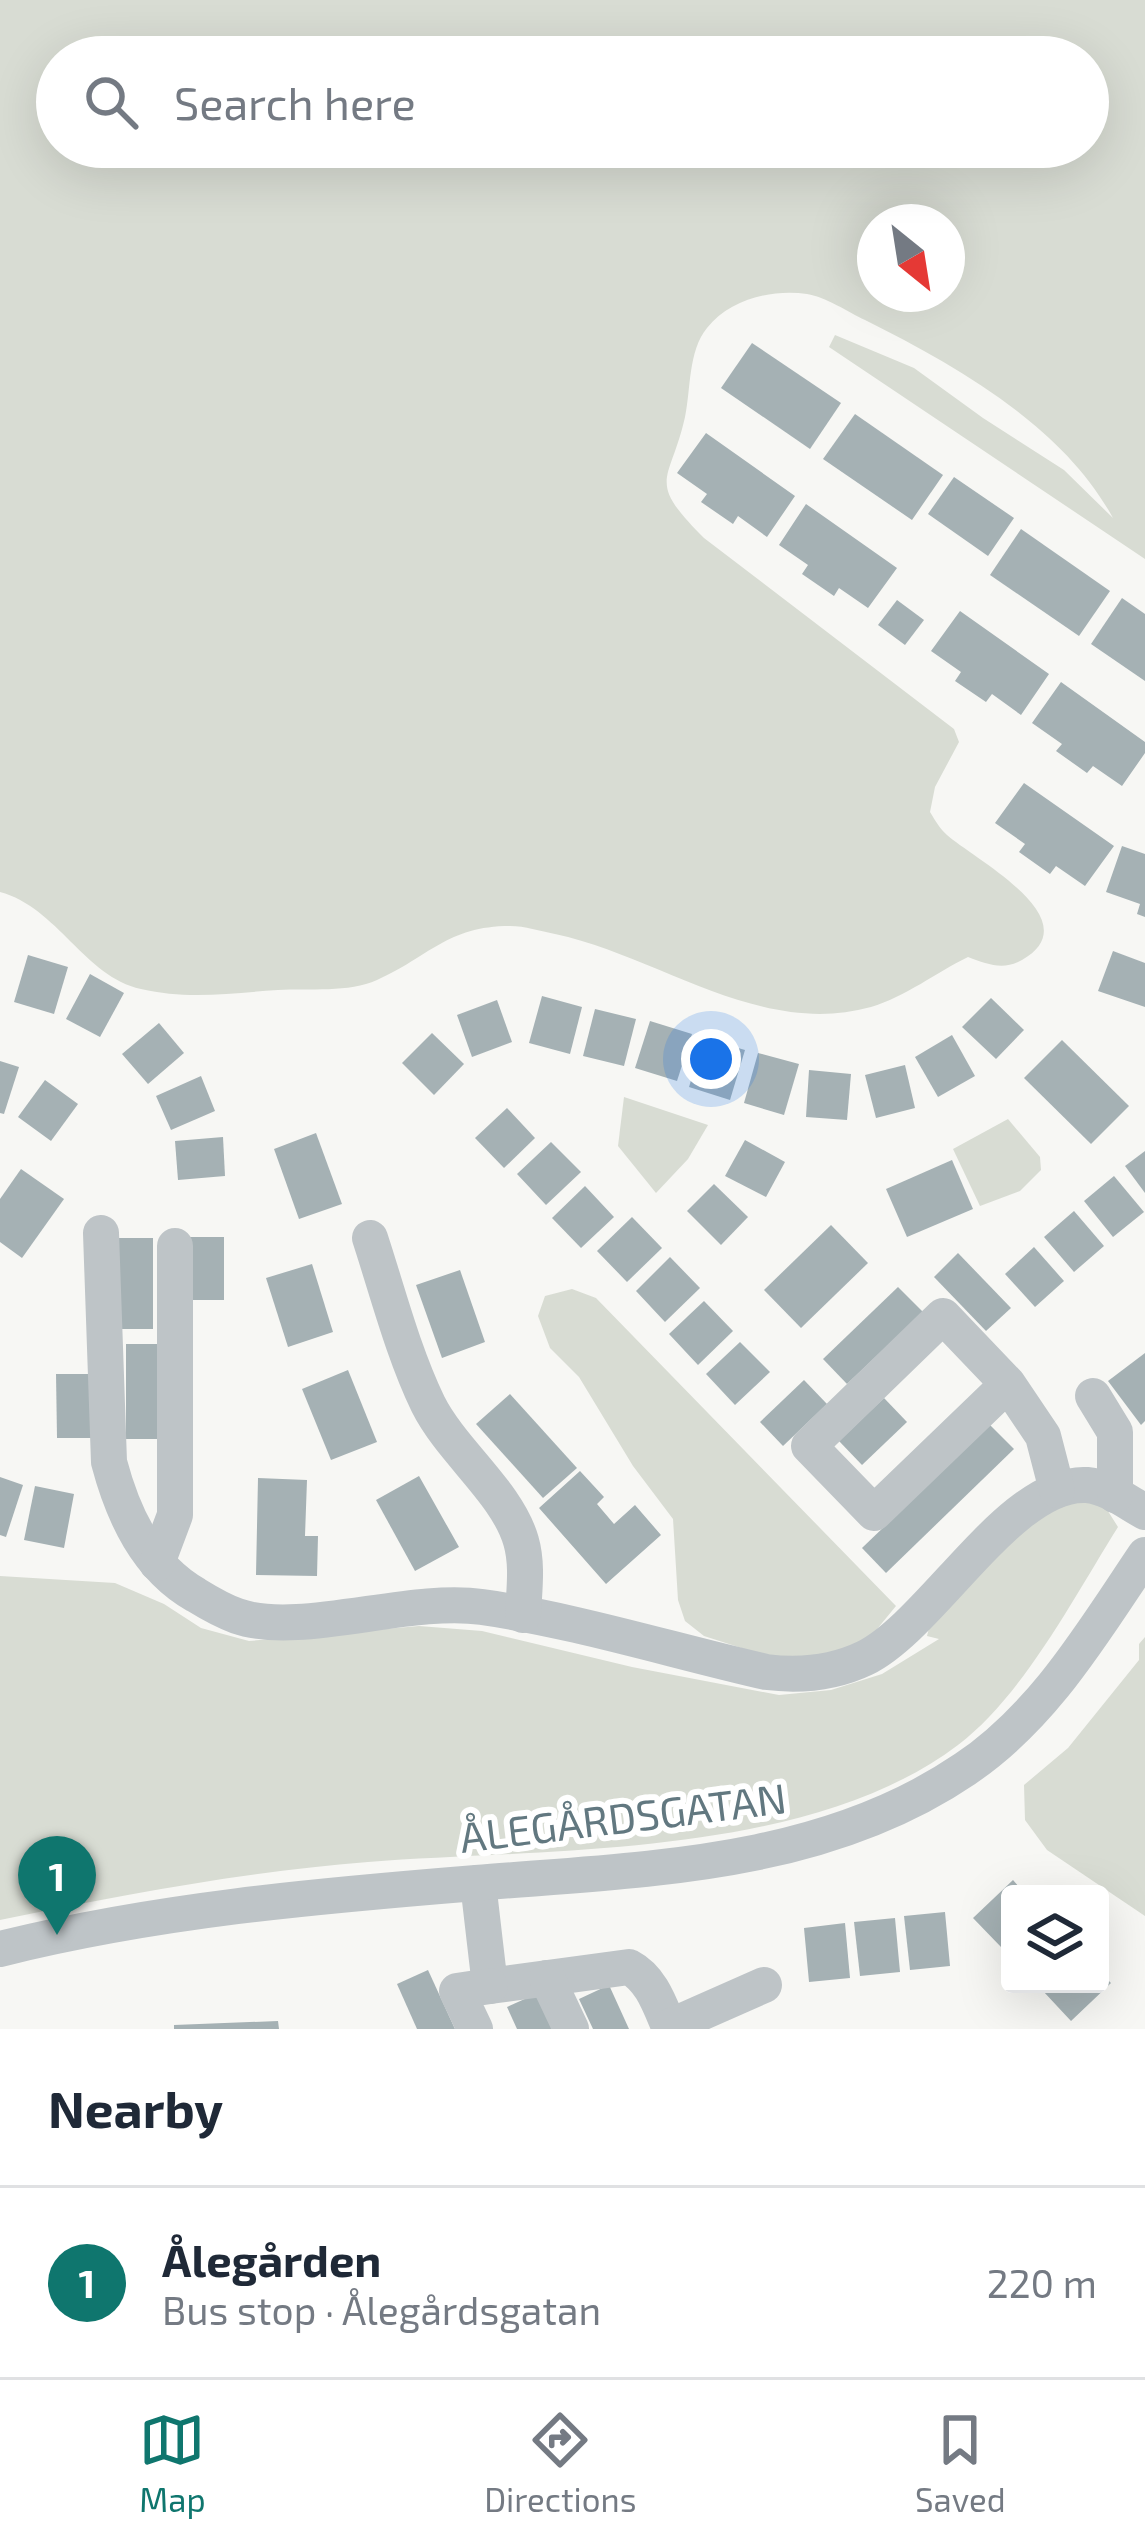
<!DOCTYPE html>
<meta charset="utf-8">
<style>
:root{--surface:#fff;--page:#f6f6f7;--text:#1f2937;--muted:#747a83;--line:#e0e1e3;--accent:#0f766e}
body{margin:0;font-family:"Exo 2",sans-serif;background:var(--page);color:var(--text)}
.controls{position:absolute;right:36px;bottom:36px;display:grid;overflow:hidden;border-radius:12px;box-shadow:0 12px 48px #0002}
.controls button{width:108px;height:108px;display:grid;place-items:center;padding:0;border:0;border-bottom:3px solid var(--line);background:var(--surface);color:var(--text);font:60px sans-serif}
.compass{position:absolute;left:857px;top:204px;width:108px;height:108px;border-radius:50%;background:var(--surface);box-shadow:0 12px 48px #0002;rotate:150deg}
.you{position:absolute;left:711px;top:1059px;width:42px;height:42px;margin:-30px;border:9px solid #fff;border-radius:50%;background:#1a73e8;box-shadow:0 0 0 18px #1a73e833}
.badge{display:grid;place-items:center;width:78px;height:78px;border-radius:50%;background:var(--accent);color:#fff;font-size:39px;font-weight:700}
.pin{position:absolute;translate:-50% -99px;filter:drop-shadow(0 3px 6px #0008)}
.pin::after{content:'';position:absolute;top:63px;width:42px;height:36px;background:inherit;clip-path:polygon(0 0,100% 0,50% 100%)}
.list{margin:0;padding:0;list-style:none}
h2{display:flex;justify-content:space-between;align-items:center;height:156px;margin:0;padding:0 48px;font-size:51px}
h2 small{font-size:39px;font-weight:400;color:var(--muted)}
.list li{display:grid;grid-template-columns:78px 1fr auto;gap:36px;align-items:center;box-sizing:border-box;height:192px;padding:0 48px;border-top:3px solid var(--line)}
.list b{display:block;font-size:45px;white-space:nowrap}
.list p{margin:0;font-size:39px;white-space:nowrap;color:var(--muted)}
.list em{font-size:39px;font-style:normal;color:var(--muted)}
.icon{flex:none;width:66px;height:66px;fill:none;stroke:currentColor;stroke-width:2;stroke-linecap:round;stroke-linejoin:round}
.map{position:relative;flex:none;width:1145px;height:2029px;overflow:hidden}
.search{position:absolute;background:var(--surface);box-shadow:0 12px 48px #0002;left:36px;right:36px;top:36px;height:132px;display:flex;align-items:center;gap:30px;box-sizing:border-box;padding:0 42px;border-radius:66px;color:var(--muted);font-size:45px}
.sheet{height:348px;background:var(--surface)}
nav{display:flex;justify-content:space-around;align-items:center;box-sizing:border-box;height:168px;border-top:3px solid var(--line);background:var(--surface);font-size:33px;color:var(--muted)}
nav a{display:grid;justify-items:center;gap:6px}
nav .on{color:var(--accent)}
.map>svg:first-child{display:block}
</style>
<div class="map">
<svg width="1145" height="2029" viewBox="0 0 1145 2029">
<rect width="100%" height="100%" fill="#f7f7f4"/>
<!-- green -->
<g fill="#d8dcd3" fill-rule="evenodd">
<path d="M0 0H1145V559L829 347 835 335 914 368 983 418 1064 470 1113 518C1063 426 957 366 865 320 848 312 826 297 807 294 772 289 730 299 707 328 688 351 691 389 685 417 670 484 645 479 704 538L954 729 959 742 935 787 930 812C935 820 940 829 947 835 974 859 1092 920 1022 960 1003 971 987 964 968 957 937 972 905 997 871 1007 760 1038 659 956 555 934 540 931 525 926 510 926 447 926 429 957 377 980 349 993 309 988 278 990 231 993 188 1000 141 989 85 977 57 907 0 892ZM57 57H1088V147H57ZM875 222H947V294H875Z"/>
<path d="M624 1097 708 1125 688 1159 656 1193 618 1146Z"/>
<path d="M1008 1119 1040 1157 1041 1170 1020 1191 980 1206 953 1149Z"/>
<path d="M572 1289 596 1298 896 1606 873 1634 844 1652 776 1659 704 1636 685 1621 678 1600 673 1519 633 1466 579 1377 550 1348 538 1316 545 1296Z"/>
<path d="M1082 1500 1106 1508 1118 1527C1074 1597 1023 1696 958 1745 807 1859 549 1848 368 1862 244 1872 122 1895 0 1920V1576L115 1583 164 1604 201 1628 249 1641 419 1626 482 1631 632 1667 779 1695 831 1690 882 1674 939 1639 927 1636 930 1624C970 1580 1024 1514 1082 1500Z"/>
<path d="M1145 1637V1916L1047 1850 1025 1820 1024 1785 1068 1748 1139 1660V1644Z"/>
</g>
<!-- building -->
<g fill="#a5b1b4">
<path d="M752 343 841 403 810 449 721 388Z"/>
<path d="M855 414 943 475 912 520 823 459Z"/>
<path d="M706 433 795 496 767 537 738 516 733 524 701 502 707 494 677 473Z"/>
<path d="M954 477 1014 518 988 556 928 514Z"/>
<path d="M806 504 897 568 868 608 839 588 834 596 802 574 808 565 779 545Z"/>
<path d="M1021 529 1110 591 1079 636 990 575Z"/>
<path d="M1122 598 1145 614V681L1091 644Z"/>
<path d="M897 600 924 620 905 645 878 625Z"/>
<path d="M960 611 1049 674 1021 715 992 694 986 702 955 681 961 672 931 651Z"/>
<path d="M1061 682 1145 742V753L1122 786 1093 766 1087 773 1056 751 1062 744 1032 723Z"/>
<path d="M1024 783 1114 846 1085 886 1056 866 1050 874 1019 852 1025 844 995 823Z"/>
<path d="M1122 846 1145 854V917L1137 914 1140 904 1106 892Z"/>
<path d="M1113 951 1145 963V1007L1098 991Z"/>
<path d="M28 955 68 967 54 1014 14 1002Z"/>
<path d="M90 974 124 993 100 1037 66 1019Z"/>
<path d="M542 996 582 1007 570 1054 529 1043Z"/>
<path d="M991 998 1024 1030 996 1059 962 1027Z"/>
<path d="M497 1000 512 1042 472 1057 457 1015Z"/>
<path d="M595 1009 636 1019 624 1066 583 1056Z"/>
<path d="M650 1021 692 1034 677 1081 635 1068Z"/>
<path d="M159 1023 184 1053 148 1084 122 1054Z"/>
<path d="M432 1033 464 1064 434 1095 402 1063Z"/>
<path d="M952 1035 975 1076 938 1097 915 1057Z"/>
<path d="M704 1038 745 1050 730 1100 689 1087Z"/>
<path d="M1062 1040 1129 1106 1091 1144 1024 1078Z"/>
<path d="M758 1053 799 1064 784 1115 744 1103Z"/>
<path d="M0 1061 19 1067 4 1114 0 1113Z"/>
<path d="M905 1065 915 1108 876 1118 865 1075Z"/>
<path d="M809 1070 851 1074 847 1120 806 1117Z"/>
<path d="M201 1076 215 1111 171 1130 156 1096Z"/>
<path d="M45 1080 78 1104 51 1141 18 1117Z"/>
<path d="M507 1108 535 1138 504 1168 475 1138Z"/>
<path d="M316 1133 342 1204 299 1219 274 1149Z"/>
<path d="M223 1137 225 1176 178 1180 175 1141Z"/>
<path d="M745 1140 785 1162 766 1197 725 1176Z"/>
<path d="M551 1142 581 1172 546 1205 517 1174Z"/>
<path d="M1145 1151V1193L1125 1166Z"/>
<path d="M952 1160 973 1209 907 1237 886 1189Z"/>
<path d="M21 1169 64 1199 22 1258 0 1242V1199Z"/>
<path d="M1114 1176 1144 1212 1113 1237 1084 1201Z"/>
<path d="M714 1184 748 1217 721 1245 687 1211Z"/>
<path d="M585 1186 614 1217 581 1248 552 1218Z"/>
<path d="M1074 1211 1104 1246 1074 1272 1044 1237Z"/>
<path d="M632 1217 662 1248 627 1282 597 1251Z"/>
<path d="M831 1225 868 1263 801 1328 764 1290Z"/>
<rect x="190" y="1237" width="34" height="63"/>
<rect x="119" y="1238" width="34" height="91"/>
<path d="M1034 1247 1064 1281 1035 1307 1005 1274Z"/>
<path d="M958 1253 1011 1308 986 1331 934 1277Z"/>
<path d="M670 1257 700 1288 665 1322 636 1291Z"/>
<path d="M312 1264 333 1332 288 1347 266 1278Z"/>
<path d="M460 1270 485 1342 442 1358 416 1285Z"/>
<path d="M898 1287 923 1312 847 1384 823 1359Z"/>
<path d="M704 1301 733 1331 698 1365 669 1334Z"/>
<path d="M740 1342 770 1372 735 1405 706 1374Z"/>
<rect x="126" y="1344" width="35" height="95"/>
<path d="M1145 1353V1421L1141 1425 1108 1381Z"/>
<path d="M348 1370 377 1442 331 1460 302 1389Z"/>
<path d="M56 1374H92V1438H57Z"/>
<path d="M804 1380 827 1404 783 1446 760 1422Z"/>
<path d="M510 1394 577 1468 543 1498 476 1424Z"/>
<path d="M884 1398 907 1422 862 1465 839 1441Z"/>
<path d="M990 1425 1014 1449 886 1573 862 1548Z"/>
<path d="M580 1471 604 1497 597 1504 614 1524 635 1505 661 1535 606 1584 539 1508Z"/>
<path d="M419 1476 459 1547 415 1571 376 1500Z"/>
<path d="M0 1477 23 1485 6 1537 0 1535Z"/>
<path d="M258 1478 307 1480 305 1536H318L317 1576 256 1575Z"/>
<path d="M35 1486 74 1494 64 1548 24 1540Z"/>
<path d="M1013 1880 1025 1894H1010V1938L1001 1947 973 1918Z"/>
<path d="M945 1912 950 1966 910 1970 904 1916Z"/>
<path d="M895 1918 900 1972 860 1976 854 1922Z"/>
<path d="M845 1923 850 1978 809 1982 804 1928Z"/>
<path d="M428 1970 455 2029H417L397 1984Z"/>
<path d="M1100 1972 1111 1983 1071 2021 1043 1991 1051 1984H1100Z"/>
<path d="M609 1985 629 2029H593L579 1999Z"/>
<path d="M538 1993 554 2029H517L507 2007Z"/>
<path d="M278 2021 279 2029H174V2025Z"/>
</g>
<g fill="none" stroke-linecap="round" stroke-linejoin="round">
<!-- minor -->
<g stroke="#bec4c7" stroke-width="36">
<path d="M101 1233 109 1462C123 1515 147 1567 196 1595 209 1603 223 1611 237 1616 299 1638 410 1596 482 1607 574 1620 674 1651 766 1672 799 1676 834 1673 865 1658 932 1625 1011 1480 1087 1485 1108 1487 1127 1502 1145 1512"/>
<path d="M370 1238C388 1293 403 1352 428 1404 452 1452 507 1492 521 1541 528 1565 524 1591 523 1615"/>
<path d="M1008 1384 943 1316 809 1446 874 1513 1008 1384 1043 1436 1057 1490"/>
<path d="M1093 1396 1115 1432V1495"/>
<path d="M157 1563 175 1515V1246"/>
<path d="M478 1883 490 1986 629 1967C652 1979 660 2006 670 2029"/>
<path d="M0 1949C156 1910 316 1896 476 1883 643 1869 821 1867 965 1769 1044 1716 1093 1632 1145 1555"/>
<path d="M547 1978 571 2029"/>
<path d="M669 2027 764 1985"/>
<path d="M475 2029 457 1991 490 1986"/>
</g>
</g>
<g text-anchor="middle" stroke-width="12" stroke-linejoin="round" paint-order="stroke">
<!-- street labels -->
<g font-size="42" fill="#627880" stroke="#fff">
<text transform="translate(623 1818) rotate(-7)" y="15">ÅLEGÅRDSGATAN</text>
</g>
</g>
</svg>
<div class="controls">
<button><svg class="icon" aria-label="layers" viewBox="0 0 24 24"><path d="M12 4l9 5-9 5-9-5zM3 14l9 5 9-5"/></svg></button>
</div>
<svg class="compass" viewBox="-18 -18 36 36"><path d="M0-13l5 13h-10z" fill="#e53935"/><path d="M0 13l5-13h-10z" fill="#747a83"/></svg>
<div class="you"></div>
<div class="pin badge" style="left:57px;top:1935px">1</div>
<div class="search"><svg class="icon" aria-label="search" viewBox="0 0 24 24"><circle cx="10" cy="10" r="6"/><path d="M15 15l6 6"/></svg>Search here</div>
</div>
<section class="sheet">
<h2>Nearby<small></small></h2>
<ul class="list">
<li><span class="badge">1</span><div><b>Ålegården</b><p>Bus stop · Ålegårdsgatan</p></div><em>220 m</em></li>
</ul>
</section>
<nav>
<a class="on"><svg class="icon" aria-label="map" viewBox="0 0 24 24"><path d="M3 6l6-2 6 2 6-2v14l-6 2-6-2-6 2zM9 4v14M15 6v14"/></svg>Map</a>
<a><svg class="icon" aria-label="directions" viewBox="0 0 24 24"><path d="M12 3l9 9-9 9-9-9zM9 14v-3h6M13 9l2 2-2 2"/></svg>Directions</a>
<a><svg class="icon" aria-label="saved" viewBox="0 0 24 24"><path d="M7 4h10v16l-5-4-5 4z"/></svg>Saved</a>
</nav>
